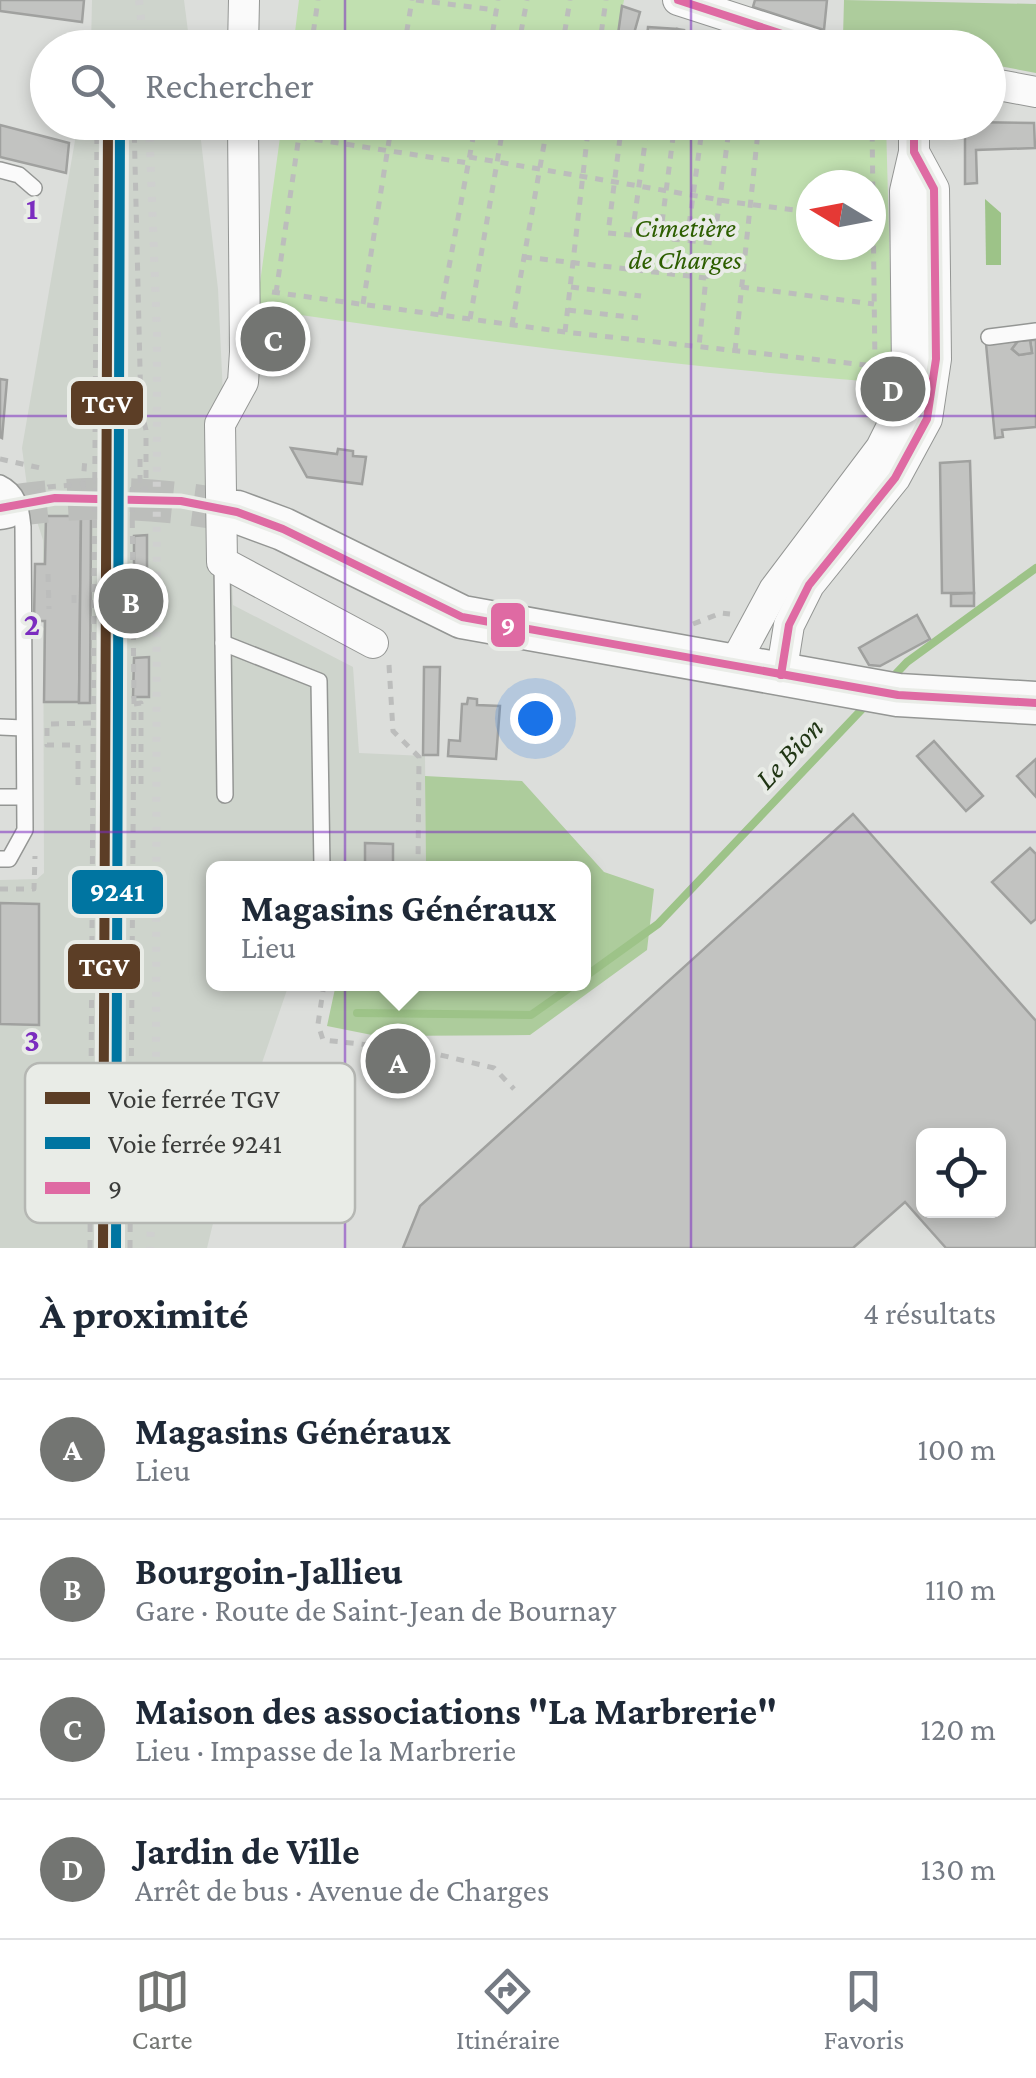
<!DOCTYPE html>
<html lang="fr">
<meta charset="utf-8">
<style>
:root{--surface:#fff;--page:#f6f6f7;--text:#1f2937;--muted:#747a83;--line:#e0e1e3;--accent:#737572}
body{margin:0;font-family:"Crimson Pro",serif;background:var(--page);color:var(--text)}
.controls{position:absolute;right:30px;bottom:30px;display:grid;overflow:hidden;border-radius:15px;box-shadow:0 5px 15px #0003}
.controls button{width:90px;height:90px;display:grid;place-items:center;padding:0;border:0;border-bottom:2px solid var(--line);background:var(--surface);color:var(--text);font:50px sans-serif}
.compass{position:absolute;left:796px;top:170px;width:90px;height:90px;border-radius:50%;background:var(--surface);box-shadow:0 5px 15px #0003;rotate:280deg}
.you{position:absolute;left:535px;top:718px;width:35px;height:35px;margin:-25px;border:8px solid #fff;border-radius:50%;background:#1a73e8;box-shadow:0 0 0 15px #1a73e833}
.badge{display:grid;place-items:center;width:65px;height:65px;border-radius:50%;background:var(--accent);color:#fff;font-size:32px;font-weight:700}
.pin{position:absolute;translate:-50% -50%;border:5px solid #fff;box-shadow:0 2px 10px #0006}
.popup{position:absolute;left:206px;top:861px;width:385px;height:130px;box-sizing:border-box;display:grid;place-content:center;border-radius:15px;background:var(--surface);filter:drop-shadow(0 2px 8px #0005);font-size:32px;white-space:nowrap;color:var(--muted)}
.popup b{font-size:38px;color:var(--text)}
.popup::after{content:'';position:absolute;left:50%;top:100%;margin-left:-20px;border:20px solid transparent;border-top-color:var(--surface)}
.list{margin:0;padding:0;list-style:none}
h2{display:flex;justify-content:space-between;align-items:center;height:130px;margin:0;padding:0 40px;font-size:42px}
h2 small{font-size:32px;font-weight:400;color:var(--muted)}
.list li{display:grid;grid-template-columns:65px 1fr auto;gap:30px;align-items:center;box-sizing:border-box;height:140px;padding:0 40px;border-top:2px solid var(--line)}
.list b{display:block;font-size:38px;white-space:nowrap}
.list p{margin:0;font-size:32px;white-space:nowrap;color:var(--muted)}
.list em{font-size:32px;font-style:normal;color:var(--muted)}
.icon{flex:none;width:55px;height:55px;fill:none;stroke:currentColor;stroke-width:2;stroke-linecap:round;stroke-linejoin:round}
.map{position:relative;flex:none;width:1036px;height:1248px;overflow:hidden}
.search{position:absolute;background:var(--surface);box-shadow:0 5px 15px #0003;left:30px;right:30px;top:30px;height:110px;display:flex;align-items:center;gap:25px;box-sizing:border-box;padding:0 35px;border-radius:55px;color:var(--muted);font-size:38px}
.sheet{height:690px;background:var(--surface)}
nav{display:flex;justify-content:space-around;align-items:center;box-sizing:border-box;height:140px;border-top:2px solid var(--line);background:var(--surface);font-size:28px;color:var(--muted)}
nav a{display:grid;justify-items:center;gap:5px}
nav .on{color:var(--accent)}
.map>svg:first-child{display:block}
</style>
<div class="map">
<svg width="1036" height="1248" viewBox="0 0 1036 1248">
<rect width="100%" height="100%" fill="#dcdedb"/>
<!-- built -->
<g fill="#ced4cc">
<path d="M92 0H184L190 47H91Z"/>
<path d="M78 123H199L218 289 233 605 353 667 359 753 425 756 426 868H213V984H289L228 1162 207 1248H0V880L37 879 44 873 43 540 28 494 22 448Z"/>
</g>
<!-- green -->
<g fill="#c1e0b0" fill-rule="evenodd">
<path d="M299 0H624L615 47 293 48Z"/>
<path d="M282 123H886L893 383C681 368 470 340 259 309V290ZM811 185H871V245H811Z"/>
</g>
<!-- forest -->
<g fill="#adcc9c">
<path d="M844 0 1036 4V73L989 64 988 48 901 47 843 37Z"/>
<path d="M425 776 522 781 604 872 654 889 647 950 530 1035 377 1036 327 1026 336 984H583V868H426Z"/>
</g>
<!-- water -->
<path fill="#9dc388" d="M985 199 1001 213V265H986Z"/>
<g fill="none" stroke-linecap="round" stroke-linejoin="round">
<!-- stream -->
<g stroke="#9dc388" stroke-width="8">
<path d="M889 681 907 662 1036 568"/>
<path d="M583 978 658 924 866 705"/>
<path d="M357 1013 531 1015 575 984"/>
</g>
</g>
<!-- building -->
<g fill="#c2c3c1" stroke="#a0a19f" stroke-width="2.5" fill-rule="evenodd">
<path d="M0 0H84L82 22 0 11Z"/>
<path d="M755 0H827L824 30 753 7Z"/>
<path d="M622 6 640 12 633 37 628 36 624 48H616Z"/>
<path d="M648 27 677 29 675 47 682 48H646Z"/>
<path d="M677 29 684 30 682 47H675Z"/>
<path d="M965 122 1034 123 1035 148 976 150 977 183 965 184Z"/>
<path d="M0 125 69 143 66 173 0 157Z"/>
<path d="M259 309 280 312 287 367 266 370Z"/>
<path d="M1030 340H1036V427L1002 430 1003 437 995 438 986 344 1018 341 1012 349 1019 355 1032 353Z"/>
<path d="M1030 340 1032 353 1019 355 1012 349 1018 341Z"/>
<path d="M0 379 7 380 2 438 0 437Z"/>
<path d="M291 448 337 454 338 449 353 451V456L366 457 362 484 307 477Z"/>
<path d="M970 461 974 593H942L940 463Z"/>
<path d="M46 516H81L79 702H44L45 621H34L35 564H45Z"/>
<path d="M81 516H91L90 703H79Z"/>
<path d="M147 535V600L134 601V536Z"/>
<path d="M974 593V606H951V594Z"/>
<path d="M917 615 930 639 880 666 869 665 859 648Z"/>
<path d="M149 657V697H133L134 658Z"/>
<path d="M424 667H440L438 755H423Z"/>
<path d="M468 698 477 699V705L500 706 496 759 448 756 449 740 460 741 462 704H467Z"/>
<path d="M934 741 983 796 966 811 917 756Z"/>
<path d="M1036 759V797L1017 776Z"/>
<path d="M853 814 1036 1021V1248H946L905 1202 853 1248H403L420 1206ZM924 1136H998V1210H924Z"/>
<path d="M365 843 393 844V868H365Z"/>
<path d="M1030 848 1036 854V919L1031 923 992 882Z"/>
<path d="M132 882H148V905H131Z"/>
<path d="M0 903 39 904V1025L0 1024Z"/>
<path d="M392 1054 404 1055V1067H391Z"/>
</g>
<g fill="none" stroke-linecap="round" stroke-linejoin="round">
<!-- secondary-tunnel -->
<path stroke="#bcbebb" stroke-width="42" stroke-dasharray="42 21" stroke-linecap="butt" d="M5 507C82 494 160 497 237 512"/>
<defs>
<g id="lane">
<path d="M0 170 19 175 34 188"/>
<path d="M989 337 1036 331"/>
<path d="M0 483C19 492 21 507 23 527L25 830 9 859H0"/>
<path d="M222 562 225 795"/>
<path d="M223 643 319 681 322 868"/>
<path d="M0 727 23 728"/>
<path d="M0 797H23"/>
</g>
<g id="street">
<path d="M678 0 827 48"/>
<path d="M243 48 244 0"/>
<path d="M988 83 1036 92"/>
<path d="M243 122 245 352 243 382 220 424 222 562 373 643"/>
<path d="M733 666 774 590 881 448 901 408 907 370 905 191 914 152V122"/>
<path d="M781 675 789 625 809 585 895 478 927 419 936 359 934 189 914 152"/>
</g>
<g id="secondary">
<path d="M0 508 5 507"/>
<path d="M237 512 283 529 462 617 898 695 1036 703"/>
</g>
</defs>
<!-- lane casing -->
<use href="#lane" stroke="#949694" stroke-width="18"/>
<!-- street casing -->
<use href="#street" stroke="#949694" stroke-width="32"/>
<!-- secondary casing -->
<use href="#secondary" stroke="#949694" stroke-width="45"/>
<!-- path -->
<g stroke="#bcbdbc" stroke-width="5" stroke-dasharray="8 8" stroke-linecap="butt">
<path d="M416 0 496 10"/>
<path d="M311 48 318 0"/>
<path d="M404 48 412 0"/>
<path d="M490 48 498 0"/>
<path d="M518 48 527 0"/>
<path d="M562 48 570 0"/>
<path d="M599 48 606 0"/>
<path d="M622 122 608 233 714 243 730 122"/>
<path d="M299 137 468 163"/>
<path d="M469 157 732 202 811 212"/>
<path d="M632 235 648 122"/>
<path d="M660 238 675 122"/>
<path d="M687 240 703 122"/>
<path d="M524 257 706 278 699 346"/>
<path d="M571 287 641 296"/>
<path d="M741 287 874 304"/>
<path d="M272 292 565 332 875 366 872 122"/>
<path d="M276 293 301 122"/>
<path d="M363 304 392 122"/>
<path d="M568 310 638 318"/>
<path d="M440 315 476 122"/>
<path d="M470 319 504 122"/>
<path d="M512 325 548 122"/>
<path d="M565 332 589 122"/>
<path d="M735 351 759 122"/>
<path d="M0 459 45 469"/>
<path d="M140 459V489"/>
<path d="M34 495 48 487 83 484 85 458"/>
<path d="M87 505 83 484 95 481"/>
<path d="M48 574 49 609"/>
<path d="M74 603V594"/>
<path d="M693 624 721 613 730 614"/>
<path d="M389 665 393 731 419 757 418 868"/>
<path d="M134 704 141 703V784"/>
<path d="M78 785V745H47V724L92 723"/>
<path d="M0 889H34L35 856"/>
<path d="M324 984 318 1024 323 1040 424 1051 494 1068 514 1089"/>
<path d="M90 1248 97 122"/>
<path d="M130 1248 134 704 132 489H146V430L141 410 134 122"/>
</g>
<!-- lane -->
<use href="#lane" stroke="#fafafa" stroke-width="15"/>
<!-- street -->
<use href="#street" stroke="#fafafa" stroke-width="30"/>
<!-- secondary -->
<use href="#secondary" stroke="#fafafa" stroke-width="42"/>
<!-- rail -->
<g stroke="#cfd0cf" stroke-width="8" stroke-dasharray="5 10" stroke-linecap="butt">
<path d="M139 0 144 48"/>
<path d="M149 122 157 333 156 1105 150 1248"/>
</g>
<defs>
<g id="bus-1">
<path d="M678 0 825 48"/>
<path d="M0 508 55 498 181 501 237 512 283 529 462 617 898 695 1036 703"/>
<path d="M781 675 789 625 809 585 895 478 927 419 936 359 934 189 914 152V122"/>
</g>
</defs>
<!-- bus-1 casing -->
<use href="#bus-1" stroke="#e9ece7" stroke-width="15"/>
<!-- bus-1 -->
<use href="#bus-1" stroke="#df6aa3" stroke-width="8"/>
<defs>
<path id="rail-1" d="M103 1248 108 122"/>
<path id="rail-2" d="M116 1248 120 122"/>
</defs>
<!-- rail-1 casing -->
<use href="#rail-1" stroke="#e9ece7" stroke-width="18"/>
<!-- rail-2 casing -->
<use href="#rail-2" stroke="#e9ece7" stroke-width="18"/>
<!-- rail-1 -->
<use href="#rail-1" stroke="#5c3e26" stroke-width="10"/>
<!-- rail-2 -->
<use href="#rail-2" stroke="#0075a1" stroke-width="10"/>
</g>
<!-- grid -->
<path fill="none" stroke="#7b2cbf" stroke-width="2.5" stroke-opacity="0.55" d="M345 0V48M691 0V48M345 122V1248M691 122V1248M0 416H1036M0 832H1036"/>
<g text-anchor="middle" stroke-width="8" stroke-linejoin="round" paint-order="stroke">
<!-- park labels -->
<g font-size="28" font-style="italic" fill="#2d5e00" stroke="#e9ece7">
<text x="685" y="237">Cimetière<tspan x="685" dy="32">de Charges</tspan></text>
</g>
<!-- water labels -->
<g font-size="30" font-style="italic" fill="#1f3513" stroke="#e9ece7">
<text transform="translate(789 753) rotate(-47)" y="10">Le Bion</text>
</g>
</g>
<!-- legend -->
<rect x="25" y="1063" width="330" height="160" rx="15" fill="#e9ece7" stroke="#b5b7b3" stroke-width="2.5"/>
<rect x="45" y="1092" width="45" height="12" fill="#5c3e26"/>
<rect x="45" y="1137" width="45" height="12" fill="#0075a1"/>
<rect x="45" y="1182" width="45" height="12" fill="#df6aa3"/>
<g font-size="28" fill="#3b3c3a">
<text x="108" y="1108">Voie ferrée TGV</text>
<text x="108" y="1153">Voie ferrée 9241</text>
<text x="108" y="1198">9</text>
</g>
<g font-size="32" text-anchor="middle" font-weight="bold" fill="#7b2cbf" stroke="#e9ece7" stroke-width="8" stroke-linejoin="round" paint-order="stroke">
<text x="32" y="219">1</text>
<text x="32" y="635">2</text>
<text x="32" y="1051">3</text>
</g>
<g stroke="#e9ece7" stroke-width="4">
<rect x="69" y="379" width="76" height="48" rx="10" fill="#5c3e26"/>
<rect x="489" y="601" width="38" height="48" rx="10" fill="#df6aa3"/>
<rect x="70" y="868" width="95" height="48" rx="10" fill="#0075a1"/>
<rect x="66" y="942" width="76" height="49" rx="10" fill="#5c3e26"/>
</g>
<g font-size="28" text-anchor="middle" font-weight="bold" fill="#fff">
<text x="107" y="413">TGV</text>
<text x="508" y="635">9</text>
<text x="117" y="901">9241</text>
<text x="104" y="976">TGV</text>
</g>
</svg>
<div class="controls">
<button><svg class="icon" aria-label="locate" viewBox="0 0 24 24"><circle cx="12" cy="12" r="6"/><path d="M12 2v4M12 18v4M2 12h4M18 12h4"/></svg></button>
</div>
<svg class="compass" viewBox="-18 -18 36 36"><path d="M0-13l5 13h-10z" fill="#e53935"/><path d="M0 13l5-13h-10z" fill="#747a83"/></svg>
<div class="you"></div>
<div class="pin badge" style="left:398px;top:1061px">A</div>
<div class="popup"><b>Magasins Généraux</b>Lieu</div>
<div class="pin badge" style="left:131px;top:601px">B</div>
<div class="pin badge" style="left:273px;top:339px">C</div>
<div class="pin badge" style="left:893px;top:389px">D</div>
<div class="search"><svg class="icon" aria-label="search" viewBox="0 0 24 24"><circle cx="10" cy="10" r="6"/><path d="M15 15l6 6"/></svg>Rechercher</div>
</div>
<section class="sheet">
<h2>À proximité<small>4 résultats</small></h2>
<ul class="list">
<li><span class="badge">A</span><div><b>Magasins Généraux</b><p>Lieu</p></div><em>100 m</em></li>
<li><span class="badge">B</span><div><b>Bourgoin-Jallieu</b><p>Gare · Route de Saint-Jean de Bournay</p></div><em>110 m</em></li>
<li><span class="badge">C</span><div><b>Maison des associations &quot;La Marbrerie&quot;</b><p>Lieu · Impasse de la Marbrerie</p></div><em>120 m</em></li>
<li><span class="badge">D</span><div><b>Jardin de Ville</b><p>Arrêt de bus · Avenue de Charges</p></div><em>130 m</em></li>
</ul>
</section>
<nav>
<a class="on"><svg class="icon" aria-label="map" viewBox="0 0 24 24"><path d="M3 6l6-2 6 2 6-2v14l-6 2-6-2-6 2zM9 4v14M15 6v14"/></svg>Carte</a>
<a><svg class="icon" aria-label="directions" viewBox="0 0 24 24"><path d="M12 3l9 9-9 9-9-9zM9 14v-3h6M13 9l2 2-2 2"/></svg>Itinéraire</a>
<a><svg class="icon" aria-label="saved" viewBox="0 0 24 24"><path d="M7 4h10v16l-5-4-5 4z"/></svg>Favoris</a>
</nav>
